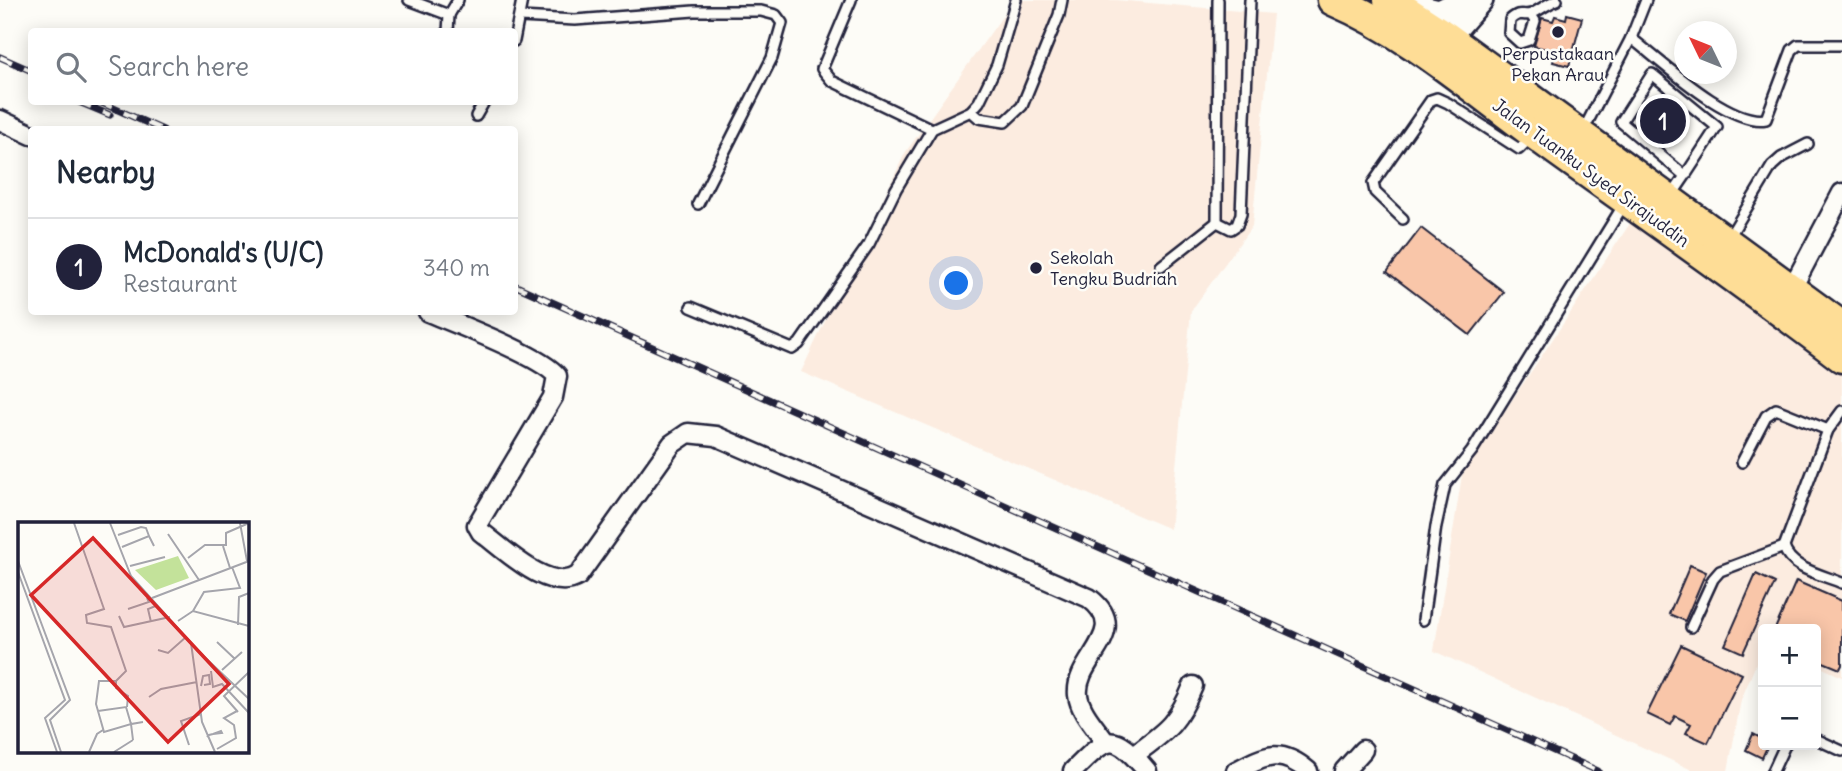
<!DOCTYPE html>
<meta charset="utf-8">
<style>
:root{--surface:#fff;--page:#f6f6f7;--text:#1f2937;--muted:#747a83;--line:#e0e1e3;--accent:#22223b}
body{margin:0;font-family:Delius,sans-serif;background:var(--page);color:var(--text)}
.controls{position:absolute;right:21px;bottom:21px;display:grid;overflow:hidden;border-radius:7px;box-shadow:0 4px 18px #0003}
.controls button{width:63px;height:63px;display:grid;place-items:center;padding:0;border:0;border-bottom:2px solid var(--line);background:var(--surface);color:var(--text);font:35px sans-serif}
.compass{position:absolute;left:1674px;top:21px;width:63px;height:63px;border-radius:50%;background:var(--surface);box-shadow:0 4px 18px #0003;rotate:313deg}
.you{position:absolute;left:957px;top:284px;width:24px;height:24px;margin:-18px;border:5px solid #fff;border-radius:50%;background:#1a73e8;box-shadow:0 0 0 10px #1a73e833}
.badge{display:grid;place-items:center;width:46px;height:46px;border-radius:50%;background:var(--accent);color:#fff;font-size:23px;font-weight:700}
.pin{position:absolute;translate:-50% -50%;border:4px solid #fff;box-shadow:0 2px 7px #0006}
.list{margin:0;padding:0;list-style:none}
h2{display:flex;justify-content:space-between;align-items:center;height:91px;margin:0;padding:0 28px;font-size:30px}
h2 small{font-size:23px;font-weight:400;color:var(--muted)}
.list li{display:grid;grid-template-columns:46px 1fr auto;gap:21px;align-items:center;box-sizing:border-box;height:98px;padding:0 28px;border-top:2px solid var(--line)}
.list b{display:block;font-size:26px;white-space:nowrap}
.list p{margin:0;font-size:23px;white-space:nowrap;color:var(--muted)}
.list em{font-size:23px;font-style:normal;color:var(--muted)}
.icon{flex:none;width:38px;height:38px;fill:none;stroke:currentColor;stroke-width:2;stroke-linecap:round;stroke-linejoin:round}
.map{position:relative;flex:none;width:1842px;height:771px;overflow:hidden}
.search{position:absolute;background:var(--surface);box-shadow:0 4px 18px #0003;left:28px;top:28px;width:490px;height:77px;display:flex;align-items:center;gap:18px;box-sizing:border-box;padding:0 24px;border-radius:7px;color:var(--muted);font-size:26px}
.panel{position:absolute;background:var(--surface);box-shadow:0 4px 18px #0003;left:28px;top:126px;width:490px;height:189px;border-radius:7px}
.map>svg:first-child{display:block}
</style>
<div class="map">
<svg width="1842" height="771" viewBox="0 0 1842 771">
<rect width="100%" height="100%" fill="#fdfcf7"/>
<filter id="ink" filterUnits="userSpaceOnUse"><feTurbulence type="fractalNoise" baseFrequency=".0143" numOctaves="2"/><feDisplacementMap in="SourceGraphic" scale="14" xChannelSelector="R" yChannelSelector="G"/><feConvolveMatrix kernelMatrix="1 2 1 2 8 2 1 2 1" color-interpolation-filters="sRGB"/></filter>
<g filter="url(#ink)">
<!-- built -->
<g fill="#fcece0">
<path d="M1014 0H1116L1273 14 1252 226 1191 311 1170 529 801 372 905 153Z"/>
<path d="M1631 222 1842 365V677L1816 665V629H1763V647L1741 700 1728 771H1694L1434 651 1462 475Z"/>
</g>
<!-- building -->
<g fill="#f9c6a9" stroke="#22223b" stroke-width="2">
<path d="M1567 14 1582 18 1569 66 1553 62 1555 56 1544 53 1546 49 1534 46 1542 18 1553 21 1555 16 1566 19Z"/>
<path d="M1421 228 1504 292 1470 335 1387 272Z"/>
<path d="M1690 565 1706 572 1685 621 1669 614Z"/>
<path d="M1756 574 1775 583 1743 653 1725 645Z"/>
<path d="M1796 581 1842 601V665L1840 669 1816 659V629H1775Z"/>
<path d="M1681 645 1742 674 1708 743 1686 733 1691 724 1675 716 1670 725 1647 714Z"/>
<path d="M1753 734 1763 739V745H1768L1762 758 1746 750Z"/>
</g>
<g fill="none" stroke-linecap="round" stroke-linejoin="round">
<defs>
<g id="lane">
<path d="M409 0 449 15 458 0"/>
<path d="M851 0 822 69 832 81 932 129"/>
<path d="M1531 15 1535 21 1529 40 1520 43 1509 33 1510 20C1521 10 1522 17 1531 14 1535 13 1548 3 1557 0"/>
<path d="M520 17 575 20 694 11H761L776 15 782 23 772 58 698 204"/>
<path d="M448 32 449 15"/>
<path d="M1631 38C1661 61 1729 126 1766 119L1792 50 1798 45H1842"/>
<path d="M514 41 522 0"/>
<path d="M971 111 979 118 1005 122 1022 106 1059 15 1062 0"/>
<path d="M476 116 484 102"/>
<path d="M1583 131 1631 38 1646 0"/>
<path d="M1670 198 1685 176 1621 122 1652 74 1717 127 1685 176"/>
<path d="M1403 219 1375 192 1373 183 1431 100 1437 98 1448 103 1519 149 1531 137"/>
<path d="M1217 222 1231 229 1237 225 1241 214 1250 0"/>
<path d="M1217 222 1218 0"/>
<path d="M1728 239 1772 166 1781 158 1808 144"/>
<path d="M1161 266 1217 222"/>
<path d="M691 307 792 349 799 344 869 244 896 189 932 129 971 111 979 102 997 65 1016 0"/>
<path d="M1842 411 1828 430 1784 547C1790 569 1823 575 1842 583"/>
<path d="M1742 462 1766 416 1776 409 1828 430"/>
<path d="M1423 620 1436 526 1445 485 1472 451 1624 204"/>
<path d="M1691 627 1713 579 1720 571 1784 547"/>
<path d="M1816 739 1842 751"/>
<path d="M1773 771 1785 745"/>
</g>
<g id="street">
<path d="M0 120 32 135"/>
<path d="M1791 290 1842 193"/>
<path d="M428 312C454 323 542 356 557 376L553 397 477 525 481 532C504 549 549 594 578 576L672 444 688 433 716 436 1089 598C1134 632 1074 658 1078 695 1080 712 1096 728 1106 743"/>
<path d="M1134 755C1166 731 1177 725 1193 686"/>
<path d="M1073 771C1109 735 1113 731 1147 771"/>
<path d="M1236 771C1265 756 1280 747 1308 771"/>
<path d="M1344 771 1363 750"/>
</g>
<g id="secondary">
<path d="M1404 4 1439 12 1464 0"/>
<path d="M1437 50 1481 0"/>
</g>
<g id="highway">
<path d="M1333 0C1408 32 1471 87 1536 135 1638 209 1742 280 1842 357"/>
<path d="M1389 0 1446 37 1842 327"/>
</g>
</defs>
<!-- lane casing -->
<use href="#lane" stroke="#22223b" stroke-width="14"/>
<!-- street casing -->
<use href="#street" stroke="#22223b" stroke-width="23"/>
<!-- secondary casing -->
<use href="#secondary" stroke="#22223b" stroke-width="28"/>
<!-- highway casing -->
<use href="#highway" stroke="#22223b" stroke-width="35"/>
<!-- lane -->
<use href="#lane" stroke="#fdfcf7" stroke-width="9"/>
<!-- street -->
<use href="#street" stroke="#fdfcf7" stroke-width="18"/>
<!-- secondary -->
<use href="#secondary" stroke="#fdfcf7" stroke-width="23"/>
<!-- highway -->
<use href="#highway" stroke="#fedd96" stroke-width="30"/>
<defs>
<g id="rail">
<path d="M0 57 32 71"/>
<path d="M79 102 110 115"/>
<path d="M100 102 163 130"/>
<path d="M514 285 1598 771"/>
</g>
</defs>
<!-- rail casing -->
<use href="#rail" stroke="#22223b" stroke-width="7"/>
<!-- rail -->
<use href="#rail" stroke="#fdfcf7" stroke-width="4.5" stroke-dasharray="13" stroke-linecap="butt"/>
</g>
</g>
<!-- markers -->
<g fill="#22223b" stroke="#fdfcf7" stroke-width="2.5">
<circle cx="1558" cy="32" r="7"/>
<circle cx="1036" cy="268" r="7"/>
</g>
<g text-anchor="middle" stroke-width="5" stroke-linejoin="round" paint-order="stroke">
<!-- poi labels -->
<g font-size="18" fill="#22223b" stroke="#fdfcf7">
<text x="1558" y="60">Perpustakaan<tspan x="1558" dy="21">Pekan Arau</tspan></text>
<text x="1050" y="264" text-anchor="start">Sekolah<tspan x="1050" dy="21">Tengku Budriah</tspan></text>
</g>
<!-- street labels -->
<g font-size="18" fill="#22223b" stroke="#fdfcf7">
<text transform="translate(1591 173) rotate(36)" y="6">Jalan Tuanku Syed Sirajuddin</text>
</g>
</g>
<!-- overview -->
<g transform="translate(18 522)">
<rect width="231" height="231" fill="#fdfcf7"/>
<path d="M160 34 171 56 138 68 117 48Z" fill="#c3e29a"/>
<path fill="none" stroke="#a5a5ac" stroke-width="2" d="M56 1 86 87 68 93 69 101 93 105 108 149 98 159M92 1 113 54 173 121 184 200 197 230M222 1 229 39M150 12 181 58M100 13 123 5 128 6 131 14M205 24 212 46M104 25 131 14 136 24M170 36 187 23H208V11L231 1M0 39 52 178 32 198 43 230M112 44 147 35M0 50 47 178 27 196 39 230M134 76 231 39M110 87 131 80 129 76M175 89 186 70 222 66 214 45M101 94 106 105 152 95M160 99 175 89 231 104M133 100 130 87 140 83M220 103 221 75 231 71M199 120 217 137M178 127 231 177M140 128 150 131 168 115M204 148 224 130M193 149 195 165 204 162 231 191M183 164 185 154 191 153 192 162 186 163M131 175 143 167 179 160M109 185 110 174 98 166V159H81L78 182 86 210 113 202 115 218M80 189 108 185 113 202 125 200M220 190 206 174 231 150M189 215 191 213 195 212 203 209 204 211 195 212M171 223 163 199 183 192M199 227 218 216 216 203 206 196 219 189M71 230 79 212 85 208M96 230 115 218"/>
<path fill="#d62828" fill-opacity="0.15" stroke="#d62828" stroke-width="3.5" d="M75 16 211 162 150 220 13 73Z"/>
<rect width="231" height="231" fill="none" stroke="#22223b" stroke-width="3.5"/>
</g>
</svg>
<div class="controls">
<button>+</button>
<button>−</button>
</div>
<svg class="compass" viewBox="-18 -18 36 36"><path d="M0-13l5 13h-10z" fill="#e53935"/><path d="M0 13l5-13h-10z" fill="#747a83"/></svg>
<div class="you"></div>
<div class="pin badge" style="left:1663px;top:121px">1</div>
<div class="search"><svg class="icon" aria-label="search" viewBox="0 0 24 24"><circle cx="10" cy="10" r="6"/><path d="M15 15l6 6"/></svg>Search here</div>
<section class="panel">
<h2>Nearby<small></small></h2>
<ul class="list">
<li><span class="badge">1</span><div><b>McDonald's (U/C)</b><p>Restaurant</p></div><em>340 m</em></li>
</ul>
</section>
</div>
